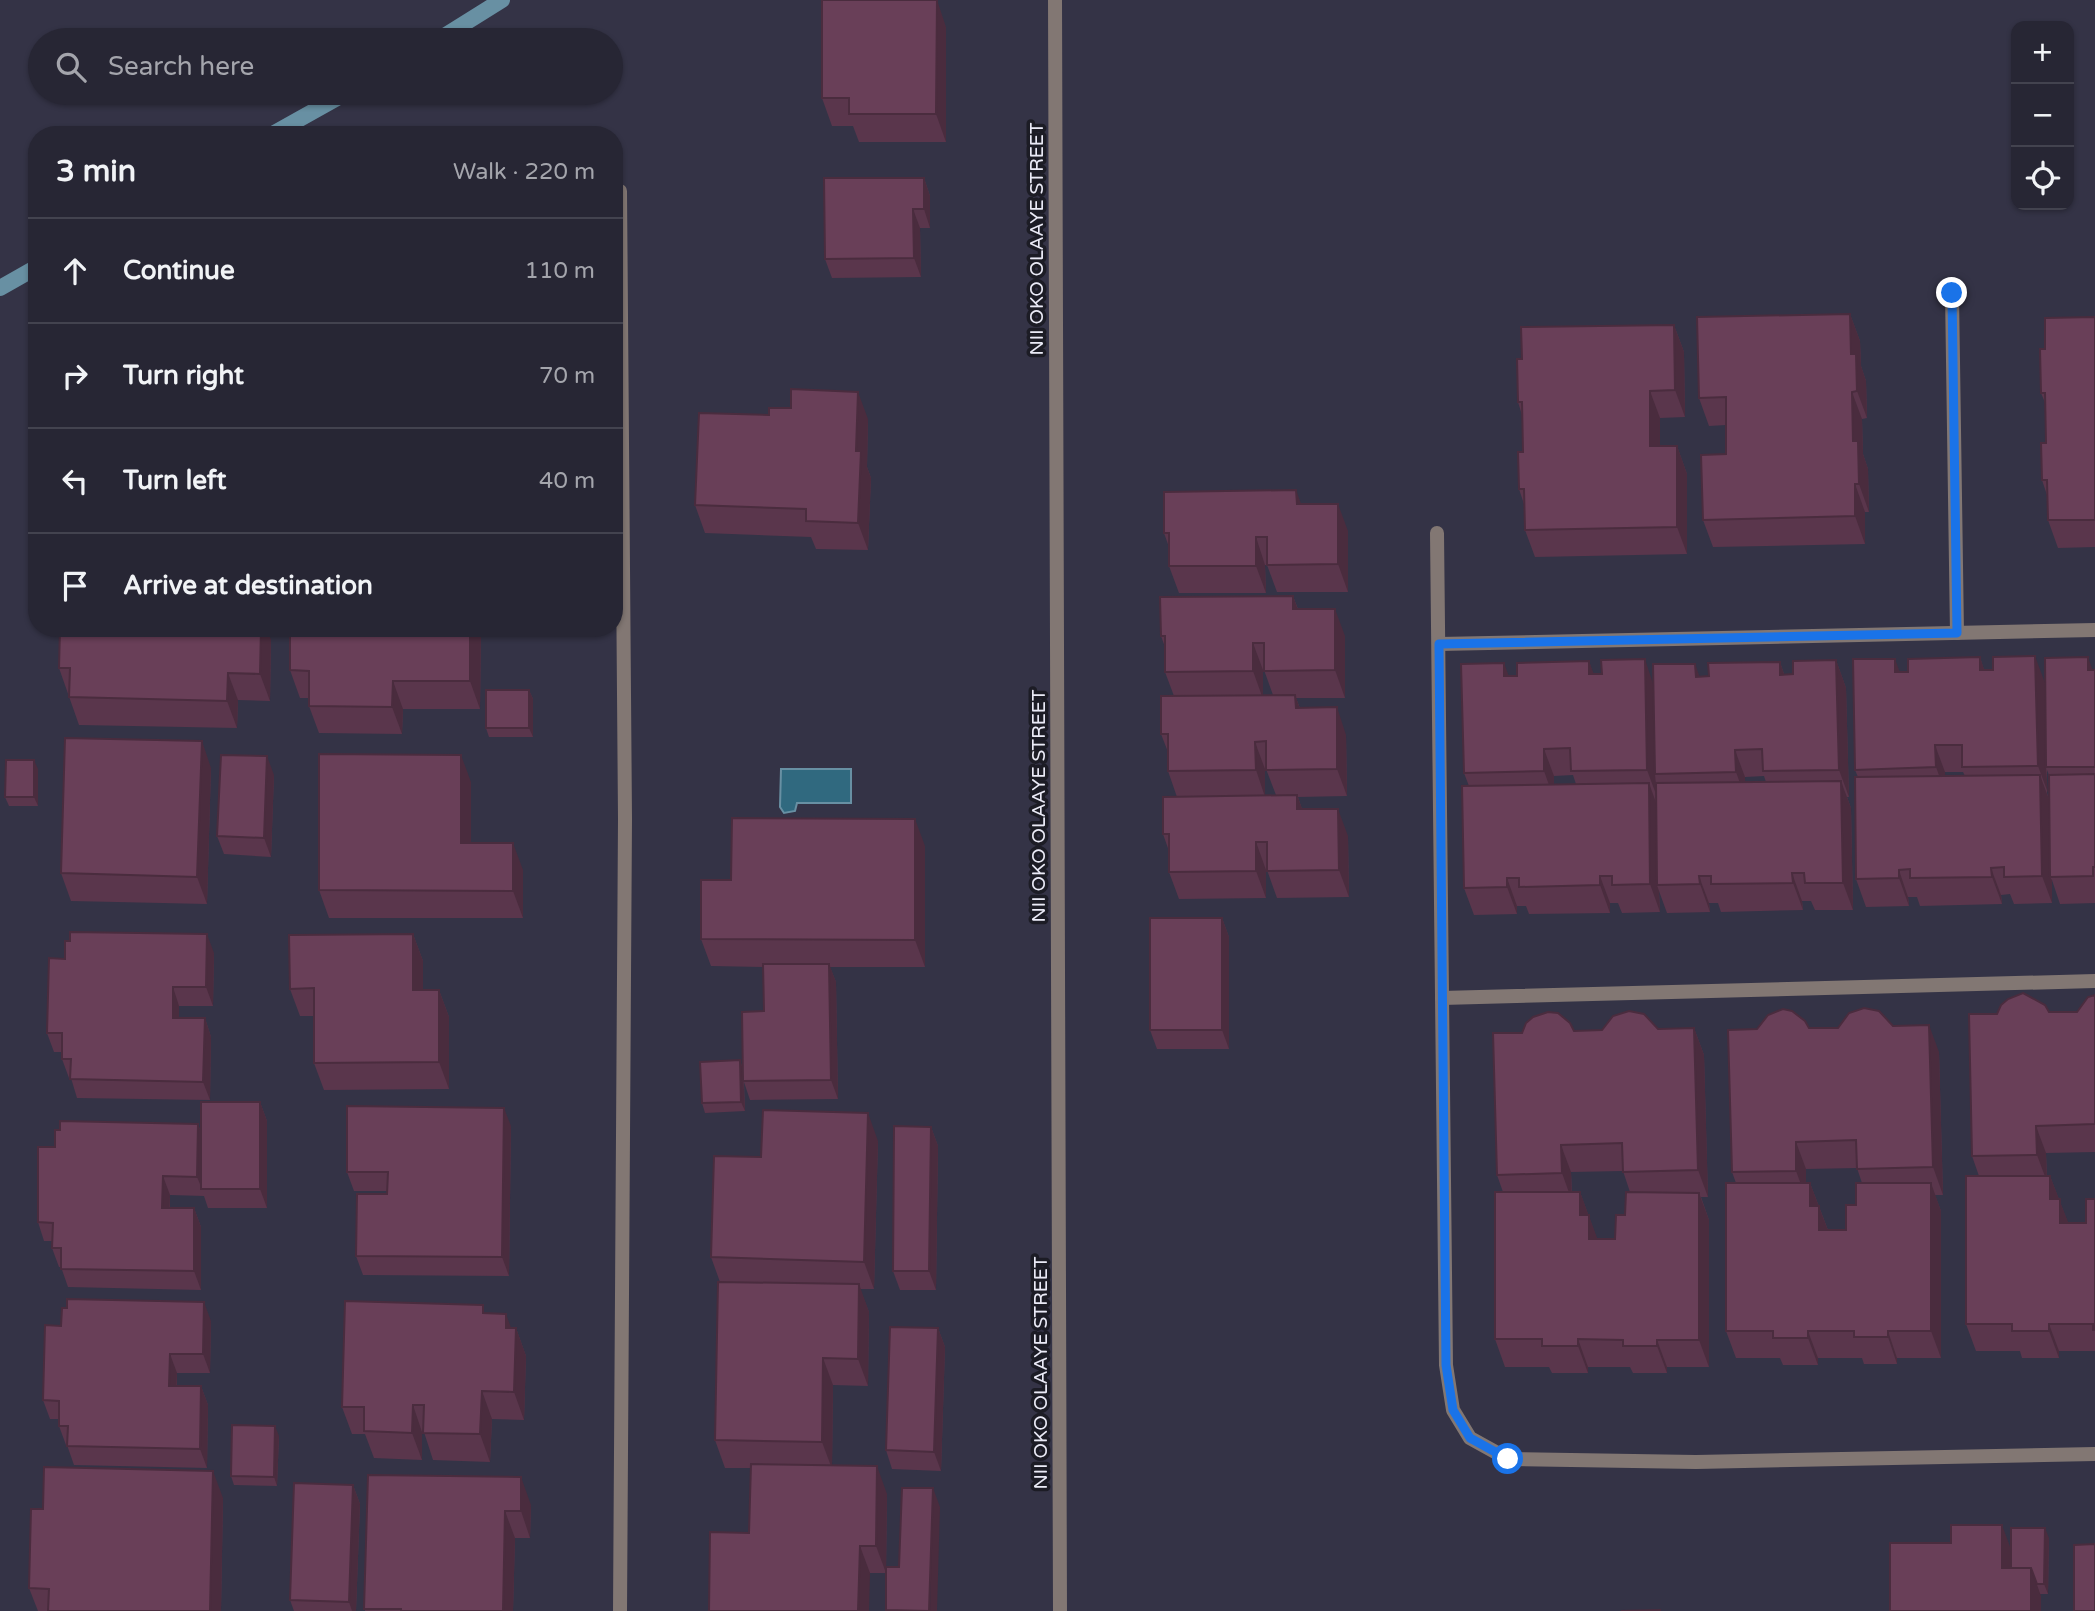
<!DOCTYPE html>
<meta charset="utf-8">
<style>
:root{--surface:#272634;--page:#2f2e3c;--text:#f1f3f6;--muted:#a4a5ac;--line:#43434f}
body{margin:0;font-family:"Varela Round",sans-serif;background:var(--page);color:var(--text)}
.controls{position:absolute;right:21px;top:21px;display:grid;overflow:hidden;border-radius:14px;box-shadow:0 2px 5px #0004}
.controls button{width:63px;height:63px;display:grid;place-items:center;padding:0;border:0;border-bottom:2px solid var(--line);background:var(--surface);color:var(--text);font:35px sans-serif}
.stop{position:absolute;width:21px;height:21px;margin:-16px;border:5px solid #1a73e8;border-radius:50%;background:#fff}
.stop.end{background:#1a73e8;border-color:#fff;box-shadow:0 2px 7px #0008}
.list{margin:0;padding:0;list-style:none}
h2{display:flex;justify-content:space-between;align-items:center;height:91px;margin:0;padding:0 28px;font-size:30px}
h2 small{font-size:23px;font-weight:400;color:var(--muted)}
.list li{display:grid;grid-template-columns:46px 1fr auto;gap:21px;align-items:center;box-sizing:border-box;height:105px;padding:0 28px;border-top:2px solid var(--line)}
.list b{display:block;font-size:26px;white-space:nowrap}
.list em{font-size:23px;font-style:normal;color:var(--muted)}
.icon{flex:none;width:38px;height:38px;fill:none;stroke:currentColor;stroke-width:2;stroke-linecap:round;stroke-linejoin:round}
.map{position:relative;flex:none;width:2095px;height:1611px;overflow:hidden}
.search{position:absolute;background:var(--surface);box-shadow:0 2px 5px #0004;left:28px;top:28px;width:595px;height:77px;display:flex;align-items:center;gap:18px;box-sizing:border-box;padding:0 24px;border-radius:38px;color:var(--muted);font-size:26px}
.panel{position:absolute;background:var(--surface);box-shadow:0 2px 5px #0004;left:28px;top:126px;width:595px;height:511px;border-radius:28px}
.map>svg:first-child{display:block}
</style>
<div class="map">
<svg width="2095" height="1611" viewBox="0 0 2095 1611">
<rect width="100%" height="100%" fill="#343346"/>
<!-- water -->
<path fill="#30697f" stroke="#6890a3" stroke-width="2" d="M781 769H851V803H797L795 811 784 813 780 807Z"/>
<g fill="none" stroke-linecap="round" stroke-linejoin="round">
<!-- stream -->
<g stroke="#6890a3" stroke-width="16">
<path d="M438 40 502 0"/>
<path d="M271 135 346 93"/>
<path d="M0 288 37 267"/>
</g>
<!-- minor -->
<g stroke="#827773" stroke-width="14">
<path d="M1952 293 1957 633"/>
<path d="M1437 533 1446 1365 1453 1410 1470 1438 1508 1459 1696 1462 2095 1454"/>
<path d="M1439 644 2095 630"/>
<path d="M1442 998 2095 981"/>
<path d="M620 1611 625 819 620 191"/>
</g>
<!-- tertiary -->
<path stroke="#827773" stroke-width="14" d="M1055 0 1060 1611"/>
</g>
<!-- wall -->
<g fill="#5a364c" fill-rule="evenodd">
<path d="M946 27V142H859L853 126H832L822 98Z"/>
<path d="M924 178 930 196V228H920L921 277 832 278 825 259Z"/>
<path d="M1850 314 1860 341 1861 366 1866 381 1867 418 1862 419 1863 454 1868 469 1869 512H1865V544L1713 547 1703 520 1726 454V425L1709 426 1699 398Z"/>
<path d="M2095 317V547L2058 548 2048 520 2047 495 2042 480 2046 443V405L2041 393 2045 349Z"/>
<path d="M1674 325 1684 352 1685 417 1660 418V446H1677L1687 474V554L1535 557 1525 530 1524 504 1519 489 1523 452 1522 415 1518 402 1522 359Z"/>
<path d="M868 419 867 467 871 478 868 550 816 549 811 537 705 533 695 505Z"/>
<path d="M1301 504 1348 531V592H1277L1267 565H1265L1266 593H1179L1169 566V547L1164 533Z"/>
<path d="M1293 596 1298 609 1345 636V698H1296L1300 708 1346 735 1347 796 1298 797 1302 809 1348 836 1349 897 1277 898 1267 870H1266V898L1179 899 1169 872V851L1163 834 1177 797 1168 771V752L1161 734 1174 696 1165 672V647L1161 636ZM1263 670H1264L1273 695H1263ZM1265 769H1266L1276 795H1265Z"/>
<path d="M290 628H493V632H481L480 709H403L402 734 319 733 309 706V698H300L290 670Z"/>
<path d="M271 640 270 701 238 700 237 728 79 725 59 668Z"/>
<path d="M1980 657 1984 670 2045 683 2095 670V903L2060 904 2052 880V903L2014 904 2010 894 2001 895 2002 904 1920 906 1917 897H1908L1909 906 1866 907 1856 879 1858 777 1855 770 1900 672H1908ZM2047 770 2049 775V799L2047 793ZM1945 772H1963L1965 776H1945Z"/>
<path d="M1836 660 1846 688 1849 797H1847L1851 808 1853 910H1815L1811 901H1802L1803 910 1721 912 1718 903H1709L1710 912 1667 913 1659 891 1660 912 1622 913 1618 903H1610V913L1529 914 1526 906H1517V914L1474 915 1464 888 1469 786 1464 773 1508 676H1517L1589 661 1593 674 1653 684 1709 676 1780 662 1784 674H1793ZM1573 775 1576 784 1554 785V776ZM1764 776 1766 782H1745V777Z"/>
<path d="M529 690 533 699V737H489L486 728Z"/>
<path d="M211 768 207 904 71 901 61 873Z"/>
<path d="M38 769V806H9L5 797Z"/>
<path d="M274 775 271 857 224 854 217 836Z"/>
<path d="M471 782V843L523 870V918H329L319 890Z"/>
<path d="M925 846V967H830L836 982 838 1099 750 1100 744 1082 745 1111 705 1113 702 1103 740 1060 743 1069 764 1011 763 967 711 966 701 939 731 880Z"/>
<path d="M1222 918 1229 937V1049H1157L1150 1030Z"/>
<path d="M413 934 423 961V990H439L449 1017V1089L324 1090 314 1063V1016H300L290 989Z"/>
<path d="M214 953 213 1006H179V1018H205L211 1037 210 1100 77 1098 71 1078H69L62 1059V1052H54L47 1033 65 959Z"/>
<path d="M2095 995V1152L2046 1153 2047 1176H2050L2068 1223H2086L2095 1199V1351H2059V1358H2022L2020 1351H1976L1966 1324 1979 1176 1972 1156 1997 1014 2077 1012Z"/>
<path d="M1893 1026 1939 1052 1943 1195H1935L1941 1211V1358H1897V1364H1864L1862 1358H1818V1365H1783L1780 1358H1736L1726 1331 1736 1183 1732 1172 1809 1028ZM1857 1168 1862 1183 1856 1205 1846 1230H1828L1810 1183H1806V1169Z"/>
<path d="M1694 1028 1704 1055 1708 1197H1701L1709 1220V1367H1667V1373H1633L1630 1367H1588V1373H1552L1549 1367H1505L1495 1339 1503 1192 1497 1175 1522 1033ZM1623 1171 1630 1192 1625 1215 1615 1239H1597L1580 1192H1572L1571 1172Z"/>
<path d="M260 1102 267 1121V1208H208L204 1196 170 1195V1208H194L201 1227V1290L68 1287 61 1267H59L52 1248V1241H44L38 1222 55 1147 198 1124 201 1133Z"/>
<path d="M511 1126 509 1276 363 1275 356 1256 387 1194V1191H354L347 1172Z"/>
<path d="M931 1127 938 1146 936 1290H900L893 1271Z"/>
<path d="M878 1141 874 1289H860L869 1312 868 1386 833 1385 832 1466 887 1494 886 1573H870L749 1533 751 1468H725L715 1440 720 1282 711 1257 761 1157Z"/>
<path d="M486 1313 511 1328H516L526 1356 524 1420 492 1419 490 1462 433 1460 424 1432H422V1460L374 1458 365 1434H352L342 1407Z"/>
<path d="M211 1321 210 1373H177V1386H201L208 1405 207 1468 74 1465 67 1445H66L59 1426V1419H50L43 1400 61 1326Z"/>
<path d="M938 1328 945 1347 941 1471 892 1469 886 1450Z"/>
<path d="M279 1436 277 1486 234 1485 231 1476Z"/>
<path d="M368 1475 531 1505 530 1538H515L513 1611H365Z"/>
<path d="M353 1485 360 1504 356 1611H294L290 1600Z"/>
<path d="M223 1498 221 1611H38L29 1588 43 1509Z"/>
<path d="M2049 1538 2048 1594H2040L2041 1596 2011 1548Z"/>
</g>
<!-- shaded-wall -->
<g fill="#4a2c3e">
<path d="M937 0 946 27V142L936 114Z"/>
<path d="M924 178 930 196V228L924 209Z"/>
<path d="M913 209 920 228 921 277 914 258Z"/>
<path d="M1850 314 1860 341 1861 366 1866 381 1867 418 1857 391 1851 354Z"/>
<path d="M1674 325 1684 352 1685 417 1675 390Z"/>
<path d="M1650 391 1660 418V474L1650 446Z"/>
<path d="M858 392 868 419 867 467 871 478 868 550 858 523 856 451Z"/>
<path d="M1852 392 1862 419 1863 454 1868 469 1869 512 1859 484 1853 441Z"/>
<path d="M1677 446 1687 474V554L1677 527Z"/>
<path d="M1855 484 1865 512V544L1855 516Z"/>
<path d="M1296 490 1306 517 1297 504Z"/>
<path d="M1338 504 1348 531V592L1338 564Z"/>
<path d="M1256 537 1265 565 1266 593 1256 566Z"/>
<path d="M1293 596 1303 624 1293 609Z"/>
<path d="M1335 609 1345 636V698L1335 670Z"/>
<path d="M261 628H267L271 640 270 701 260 674Z"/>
<path d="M470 628H479L481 632 480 709 470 681Z"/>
<path d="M1253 643 1263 670V699L1253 671Z"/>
<path d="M2035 656 2045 683 2046 767 2048 793 2038 766Z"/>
<path d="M1980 657 1989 684 1980 670Z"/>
<path d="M2088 657 2095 677 2088 670Z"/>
<path d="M1645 659 1654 687 1655 774 1657 797 1647 770Z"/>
<path d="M1895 659 1905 686 1895 672Z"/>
<path d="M1836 660 1846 688 1849 797 1839 770Z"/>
<path d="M1589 661 1599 688 1589 674Z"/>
<path d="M1780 662 1789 689 1780 675Z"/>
<path d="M1504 663 1514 690 1504 676Z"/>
<path d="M1695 664 1705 691 1696 677Z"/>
<path d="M228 673 238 700 237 728 227 701Z"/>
<path d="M393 681 403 709 402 734 392 707Z"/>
<path d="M529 690 533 699V737L529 728Z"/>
<path d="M1295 695 1305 722 1296 708Z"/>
<path d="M1337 707 1346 735 1347 796 1337 769Z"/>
<path d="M202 741 211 768 207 904 197 877Z"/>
<path d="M1255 742 1265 769V797L1256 770Z"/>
<path d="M1935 745 1945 772 1946 795 1936 767Z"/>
<path d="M1544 749 1554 776V799L1544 771Z"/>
<path d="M1735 750 1745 777 1746 800 1736 772Z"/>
<path d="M461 755 471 782V870L461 843Z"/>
<path d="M267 756 274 775 271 857 264 838Z"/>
<path d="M34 760 38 769V806L34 797Z"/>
<path d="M2040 775 2050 802V877L2052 880V903L2042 876Z"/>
<path d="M1841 781 1851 808 1853 910 1843 883Z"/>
<path d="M1649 783 1659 811 1657 885 1659 891 1660 912 1650 884Z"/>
<path d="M1297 795 1307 822 1297 809Z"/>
<path d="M1338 809 1348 836 1349 897 1339 870Z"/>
<path d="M915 819 925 846V967L915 940Z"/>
<path d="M1256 842 1266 870V898L1256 871Z"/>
<path d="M513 843 523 870V918L513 891Z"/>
<path d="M1991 868 2001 895 2002 904 1992 877Z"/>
<path d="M1899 870 1908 897 1909 906 1899 878Z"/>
<path d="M1792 873 1802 901 1803 910 1793 883Z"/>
<path d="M1600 876 1610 903V913L1600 885Z"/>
<path d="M1699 876 1709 903 1710 912 1700 884Z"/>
<path d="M1507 878 1517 906V914L1507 887Z"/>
<path d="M1222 918 1229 937V1049L1222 1030Z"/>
<path d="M207 934 214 953 213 1006 206 987Z"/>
<path d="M413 934 423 961V1017L413 990Z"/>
<path d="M829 964 836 982 838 1099 831 1080Z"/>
<path d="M173 987 179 1006V1037L173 1018Z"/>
<path d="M439 990 449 1017V1089L439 1062Z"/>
<path d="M205 1018 211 1037 210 1100 203 1082Z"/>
<path d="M1929 1025 1939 1052 1943 1195 1933 1167Z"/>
<path d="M1694 1028 1704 1055 1708 1197 1698 1170Z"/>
<path d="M740 1060 743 1070 745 1111 741 1102Z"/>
<path d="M260 1102 267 1121V1208L260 1189Z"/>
<path d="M504 1108 511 1126 509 1276 502 1257Z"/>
<path d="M868 1113 878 1141 874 1289 864 1262Z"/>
<path d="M198 1124 205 1142 202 1189 197 1177Z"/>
<path d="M2036 1126 2046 1153 2047 1182 2037 1155Z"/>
<path d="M931 1127 938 1146 936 1290 929 1271Z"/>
<path d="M1796 1142 1806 1169V1198L1796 1171Z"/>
<path d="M1561 1145 1571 1172 1572 1201 1562 1173Z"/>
<path d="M163 1176 170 1195 169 1227 162 1208Z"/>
<path d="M2050 1176 2070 1227V1250L2050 1199Z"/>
<path d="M1810 1183 1829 1233V1257L1810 1206Z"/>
<path d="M1931 1183 1941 1211V1358L1931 1331Z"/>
<path d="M1580 1192 1599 1243V1266L1580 1215Z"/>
<path d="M1699 1193 1709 1220V1367L1699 1340Z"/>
<path d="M194 1208 201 1227V1290L194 1271Z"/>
<path d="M859 1284 869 1312 868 1386 858 1359Z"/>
<path d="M204 1302 211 1321 210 1373 203 1354Z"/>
<path d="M506 1314 516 1341V1328L526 1356 524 1420 514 1392 506 1328Z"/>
<path d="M2049 1324 2059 1351V1358L2049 1331Z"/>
<path d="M938 1328 945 1347 941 1471 934 1452Z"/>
<path d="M1808 1331 1818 1358V1365L1808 1338Z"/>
<path d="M1888 1331 1897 1358V1364L1888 1337Z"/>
<path d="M1578 1339 1588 1367V1373L1578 1346Z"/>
<path d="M1657 1340 1667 1367V1373L1657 1346Z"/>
<path d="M170 1354 177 1373 176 1404 169 1386Z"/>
<path d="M823 1358 833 1385 832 1469 822 1442Z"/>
<path d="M201 1386 208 1405 207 1468 200 1449Z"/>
<path d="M482 1391 492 1419 490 1462 480 1434Z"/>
<path d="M413 1405 422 1432V1460L412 1433Z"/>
<path d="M275 1426 279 1436 277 1486 274 1477Z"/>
<path d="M877 1466 887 1494 886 1573 876 1546Z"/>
<path d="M213 1471 223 1498 221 1611H210Z"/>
<path d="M521 1477 531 1505 530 1538 521 1511Z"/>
<path d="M353 1485 360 1504 356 1611H352L349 1602Z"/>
<path d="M933 1488 940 1507 937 1611H930Z"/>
<path d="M505 1511 515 1538 513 1611H503Z"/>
<path d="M2002 1525 2012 1552V1584L2002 1568Z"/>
<path d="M2045 1528 2049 1538 2048 1594 2044 1584Z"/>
<path d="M860 1546 870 1573 869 1611H858Z"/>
<path d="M2031 1568 2041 1596V1611H2031Z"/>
</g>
<!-- building -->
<g fill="#693f58" stroke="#4a2c3e" stroke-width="2">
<path d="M822 0H937L936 114H849V98H822Z"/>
<path d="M824 178H924V209H913L914 258 825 259Z"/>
<path d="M1850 314 1851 354H1856L1857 391 1852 392 1853 441H1858L1859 484H1855V516L1703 520 1701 455 1726 454V397L1699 398 1697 317Z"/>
<path d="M2095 317V520H2048L2047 480H2042L2041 443H2046L2045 393H2041L2040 349H2045V318Z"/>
<path d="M1674 325 1675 390 1650 391V446H1677V527L1525 530 1524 489H1519L1518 452H1523L1522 402H1518L1517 359H1522L1521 327Z"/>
<path d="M791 389 858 392 856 451H861L858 523 806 521V509L695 505 699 413 769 415V408H791Z"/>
<path d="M1296 490 1297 504H1338V564L1267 565V537H1256V566H1169V533H1164V492Z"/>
<path d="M1293 596V609H1335V670L1264 671V643H1253V671L1165 672V636H1161L1160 597Z"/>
<path d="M60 628H261L260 674 228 673 227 701 69 697 70 668H59Z"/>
<path d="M290 628H470V681H393L392 707 309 706V671L290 670Z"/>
<path d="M2035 656 2038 766 1962 767V745H1935L1936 767 1855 770 1853 659H1895V672H1908V659L1980 657V670H1993V657Z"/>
<path d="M2088 657V670H2095V767H2046L2045 658Z"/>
<path d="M1645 659 1647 770 1571 771 1570 748 1544 749V771L1464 773 1461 664 1504 663V676H1517V663L1589 661V674H1602L1601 660Z"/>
<path d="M1836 660 1839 770 1763 771 1762 749 1735 750 1736 772 1655 774 1653 664H1695L1696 677 1709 676 1708 663 1780 662V675L1793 674V661Z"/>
<rect x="486" y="690" width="43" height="38"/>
<path d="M1295 695 1296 708 1337 707V769L1266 770V741L1255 742 1256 770 1168 771V734H1161V696Z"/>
<path d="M65 738 202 741 197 877 61 873Z"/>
<path d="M319 754 461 755V843H513V891L319 890Z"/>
<path d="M221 755 267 756 264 838 217 836Z"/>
<path d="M6 760H34V797H5Z"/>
<path d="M2095 774V867H2093V876L2050 877 2049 775Z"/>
<path d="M2040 775 2042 876 2004 877V867L1991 868 1992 877 1910 878V869L1899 870V878L1856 879 1855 777Z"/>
<path d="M1841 781 1843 883H1805L1804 873H1792L1793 883 1711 884V876H1699L1700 884 1657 885 1656 783Z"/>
<path d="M1649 783 1650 884 1612 885V876H1600V885L1519 887V878H1507V887L1464 888 1462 786Z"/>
<path d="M1297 795V809H1338L1339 870 1267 871V842H1256V871L1169 872V834H1163V797Z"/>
<path d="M732 818 915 819V940L701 939V880H731Z"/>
<rect x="1150" y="918" width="72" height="112"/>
<path d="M70 932 207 934 206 987H173V1018H205L203 1082 70 1079 71 1059H62V1033H47L49 958 65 959V941H70Z"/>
<path d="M413 934V990H439V1062L314 1063V988L290 989 289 935Z"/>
<path d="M763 964H829L831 1080 743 1081 742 1012 764 1011Z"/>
<path d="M2023 993 2045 1005 2049 1012H2077L2088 997 2095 995V1124L2036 1126 2037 1155 1972 1156 1969 1014H1997L2001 1005 2008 999Z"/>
<path d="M1864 1008 1879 1011 1893 1026 1929 1025 1933 1167 1857 1169 1856 1140 1796 1142V1171L1732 1172 1728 1030 1757 1029 1768 1015 1783 1009 1792 1011 1805 1021 1809 1028H1838L1849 1013Z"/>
<path d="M1629 1011 1644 1014 1658 1029 1694 1028 1698 1170 1623 1172 1622 1143 1561 1145 1562 1173 1497 1175 1493 1033H1522L1526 1023 1533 1017 1548 1012 1558 1013 1570 1023 1574 1031 1602 1030 1613 1016Z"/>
<path d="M740 1060 741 1102 702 1103 700 1062Z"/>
<rect x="201" y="1102" width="59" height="87"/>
<path d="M347 1106 504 1108 502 1257 356 1256 357 1194H387L388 1172H347Z"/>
<path d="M763 1110 868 1113 864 1262 711 1257 714 1156 761 1157Z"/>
<path d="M60 1121 198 1124 197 1177 163 1176 162 1208H194V1271L61 1269V1248H52L53 1223 38 1222V1147H55V1130H60Z"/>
<path d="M894 1126 931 1127 929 1271H893Z"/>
<path d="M1966 1176H2050V1199H2060V1223H2086V1199H2095V1330H2093V1324H2049V1331H2012V1324H1966Z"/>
<path d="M1726 1183H1810V1206H1819V1230H1846V1205H1856V1183H1931V1331H1888V1337H1854V1331H1808V1338H1773V1331H1726Z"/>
<path d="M1495 1192H1580V1215H1589V1239H1615L1616 1215H1625L1626 1192 1699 1193V1340H1657V1346H1623V1340L1578 1339V1346H1542V1339H1495Z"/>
<path d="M718 1282 859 1284 858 1359 823 1358 822 1442 715 1440Z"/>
<path d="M67 1299 204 1302 203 1354H170L169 1386H201L200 1449 67 1446 68 1426H59V1401L43 1400 45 1325 61 1326 62 1308H67Z"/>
<path d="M345 1301 483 1305V1313L506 1314V1328H516L514 1392 482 1391 480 1434 423 1433 424 1405H413L412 1433 364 1431V1407H342Z"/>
<path d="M890 1327 938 1328 934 1452 886 1450Z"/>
<path d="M232 1425 275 1426 274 1477 231 1476Z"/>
<path d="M751 1464 877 1466 876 1546H860L858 1611H709L710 1532 749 1533Z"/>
<path d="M44 1467 213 1471 210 1611H48L49 1589 29 1588 31 1509H43Z"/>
<path d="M368 1475 521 1477V1511H505L503 1611H401V1609H364Z"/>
<path d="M294 1483 353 1485 349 1602 290 1600Z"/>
<path d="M902 1488H933L929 1611 886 1610V1567H899Z"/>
<path d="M1951 1525H2002V1568H2031V1611H1890V1543H1951Z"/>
<path d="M2011 1528H2045L2044 1584H2037L2031 1568H2011Z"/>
<path d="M2095 1544V1611H2074V1545Z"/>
<path d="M1660 1610V1611H1621Z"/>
</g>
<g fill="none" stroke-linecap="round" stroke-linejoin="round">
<!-- route -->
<path stroke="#1a73e8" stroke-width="9" d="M1508 1459 1470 1438 1453 1410 1446 1365 1439 644 1957 633 1952 293"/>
</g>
<g text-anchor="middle" stroke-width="7" stroke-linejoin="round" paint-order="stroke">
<!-- street labels -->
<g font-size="19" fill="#eaeaf6" stroke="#1c1c25">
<text transform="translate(1036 239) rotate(-90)" y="7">NII OKO OLAAYE STREET</text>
<text transform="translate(1038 806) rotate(-90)" y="7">NII OKO OLAAYE STREET</text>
<text transform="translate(1040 1373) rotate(-90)" y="7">NII OKO OLAAYE STREET</text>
</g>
</g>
</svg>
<div class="controls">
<button>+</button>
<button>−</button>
<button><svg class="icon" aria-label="locate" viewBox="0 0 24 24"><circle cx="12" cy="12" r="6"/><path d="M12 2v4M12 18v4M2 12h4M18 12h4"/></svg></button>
</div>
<div class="stop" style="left:1508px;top:1459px"></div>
<div class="stop end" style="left:1952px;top:293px"></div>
<div class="search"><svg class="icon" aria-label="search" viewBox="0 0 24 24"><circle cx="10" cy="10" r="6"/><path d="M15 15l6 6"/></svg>Search here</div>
<section class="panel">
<h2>3 min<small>Walk · 220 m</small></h2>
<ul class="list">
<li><svg class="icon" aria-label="ahead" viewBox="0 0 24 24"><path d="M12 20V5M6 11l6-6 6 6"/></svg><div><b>Continue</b></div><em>110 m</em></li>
<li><svg class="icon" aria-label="right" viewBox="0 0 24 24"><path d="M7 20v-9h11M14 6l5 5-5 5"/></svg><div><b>Turn right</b></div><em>70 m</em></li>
<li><svg class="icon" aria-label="left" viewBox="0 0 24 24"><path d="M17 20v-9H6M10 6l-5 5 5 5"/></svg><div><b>Turn left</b></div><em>40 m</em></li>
<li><svg class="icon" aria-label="arrive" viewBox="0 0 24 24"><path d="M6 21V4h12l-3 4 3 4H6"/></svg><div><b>Arrive at destination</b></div></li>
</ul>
</section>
</div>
